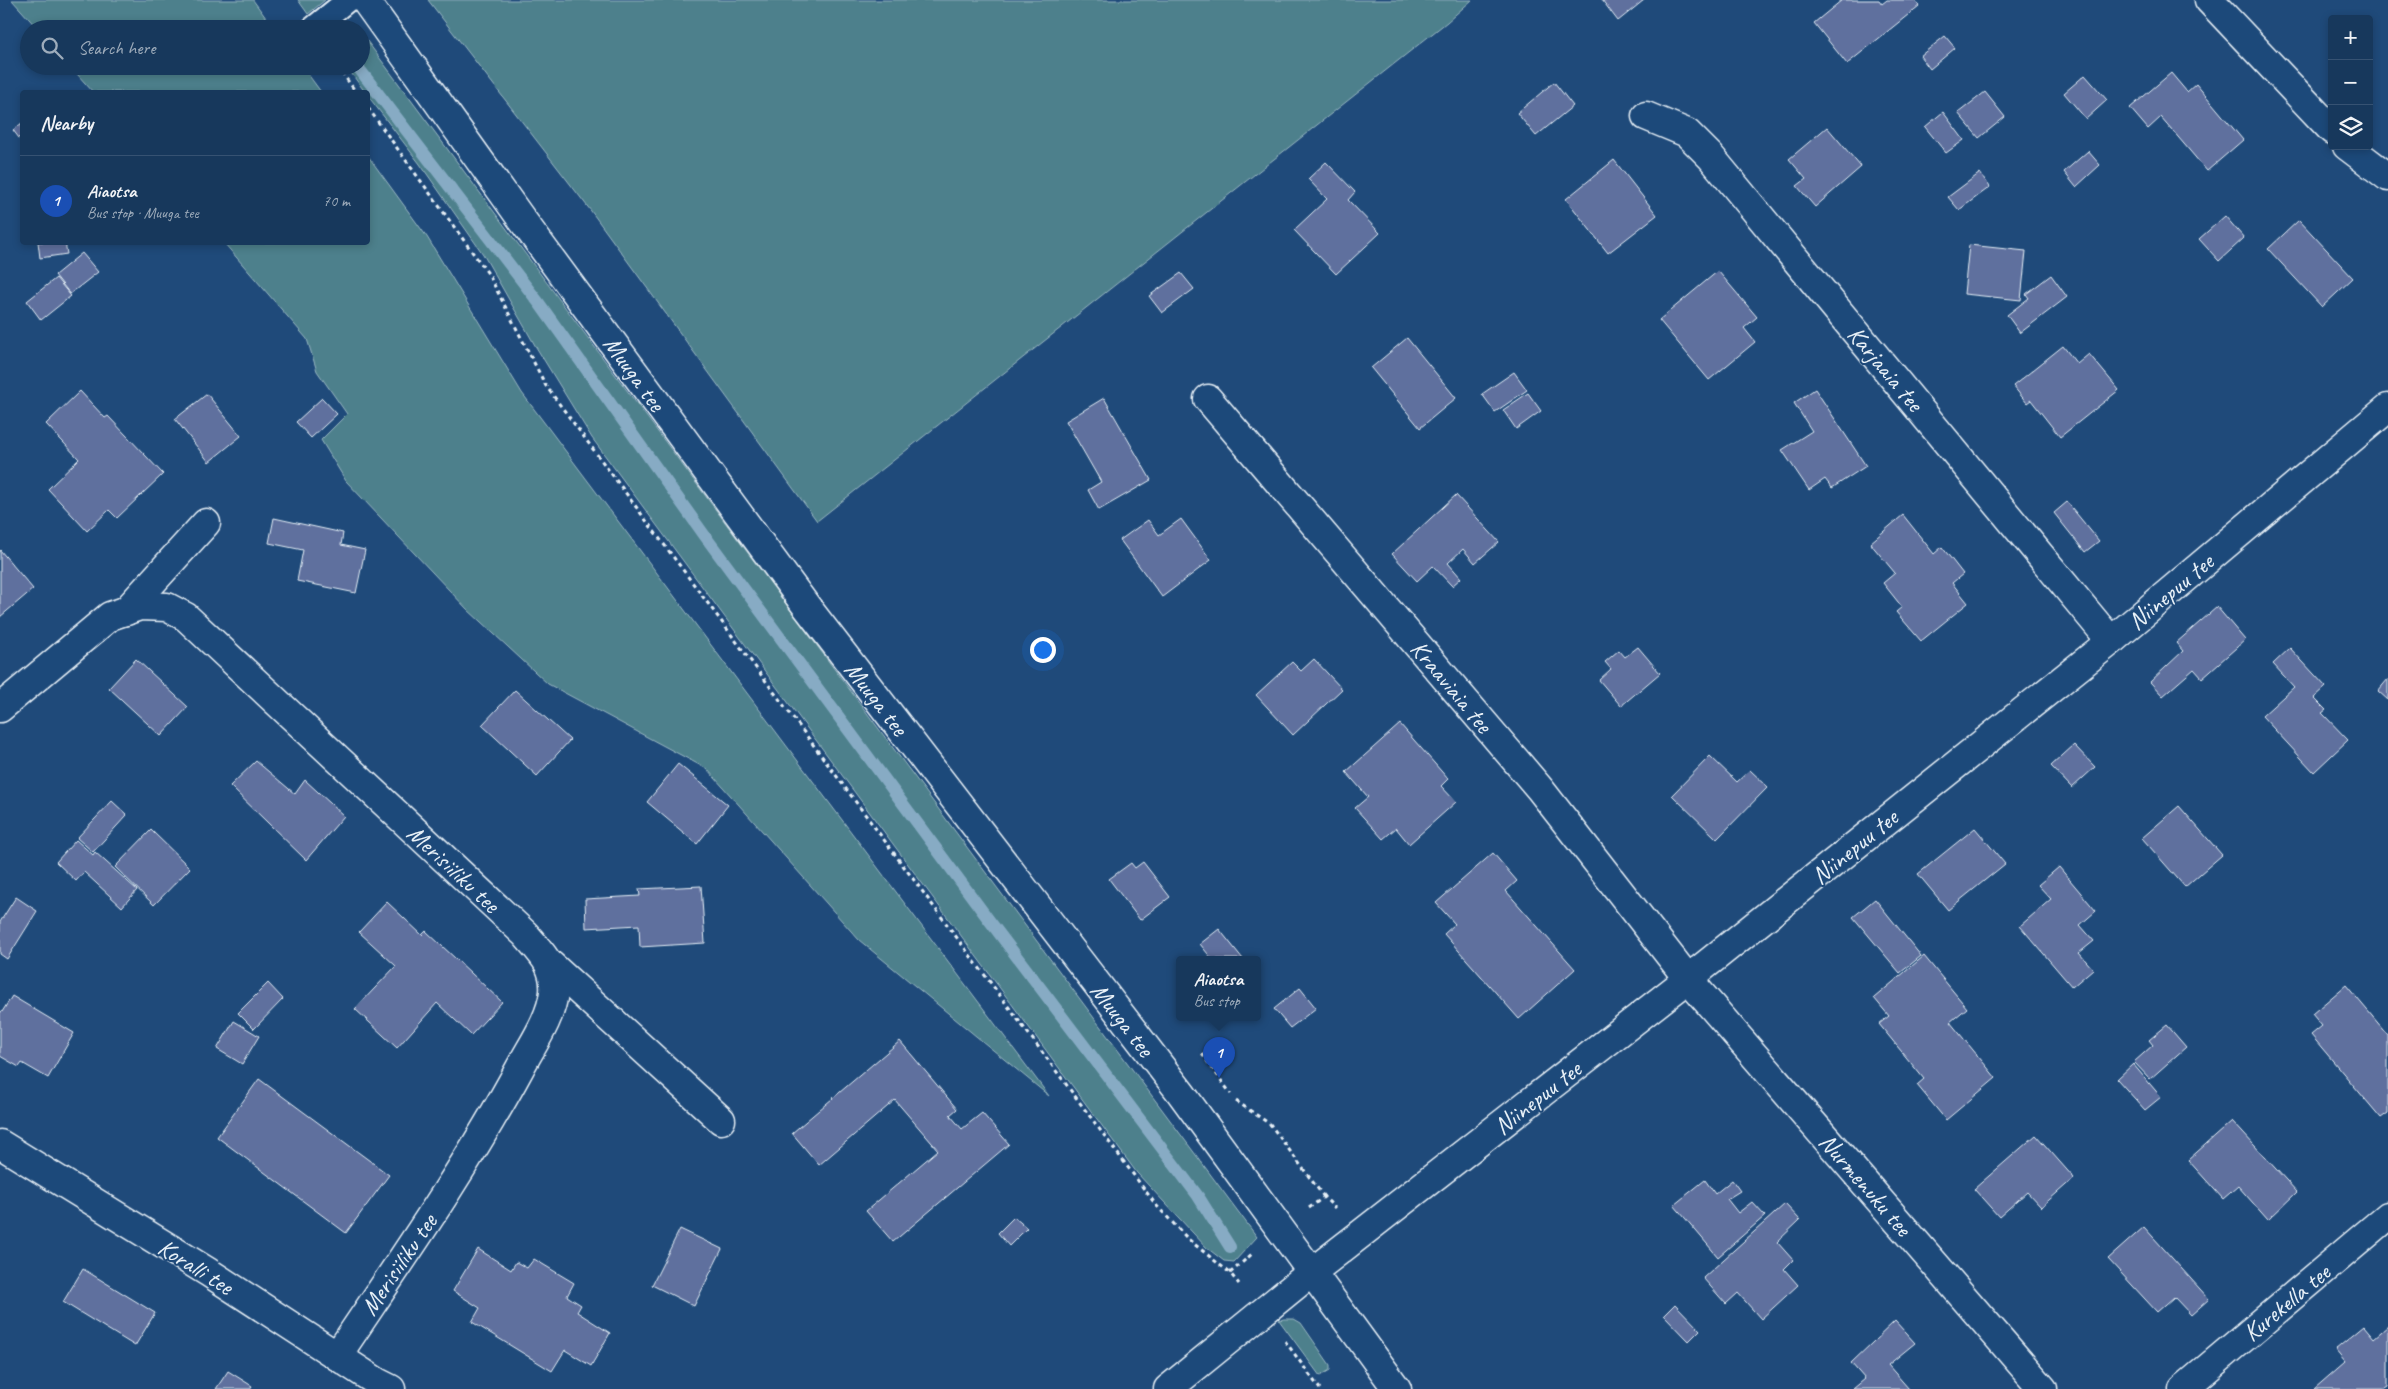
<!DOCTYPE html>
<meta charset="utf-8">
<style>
:root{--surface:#17385c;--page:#244365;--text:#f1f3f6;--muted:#9eacbb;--line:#365272;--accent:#ffd166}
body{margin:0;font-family:Caveat,sans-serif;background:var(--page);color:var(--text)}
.controls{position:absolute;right:15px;top:15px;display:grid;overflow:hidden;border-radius:5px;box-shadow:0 2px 8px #0003}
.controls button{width:45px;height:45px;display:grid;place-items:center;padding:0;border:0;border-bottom:1px solid var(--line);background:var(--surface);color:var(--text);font:25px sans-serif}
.you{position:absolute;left:1042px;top:649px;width:18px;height:18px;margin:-12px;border:4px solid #fff;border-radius:50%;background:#1a73e8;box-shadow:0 0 0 8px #1a73e833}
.badge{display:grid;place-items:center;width:32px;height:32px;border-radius:50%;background:var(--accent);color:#fff;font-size:16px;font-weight:700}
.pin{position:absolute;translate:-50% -41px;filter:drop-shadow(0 1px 2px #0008)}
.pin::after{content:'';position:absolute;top:26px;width:18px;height:15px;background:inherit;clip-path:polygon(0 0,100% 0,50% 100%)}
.popup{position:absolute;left:1176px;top:956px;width:85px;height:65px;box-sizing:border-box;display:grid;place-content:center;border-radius:5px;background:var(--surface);filter:drop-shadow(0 1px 4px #0005);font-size:16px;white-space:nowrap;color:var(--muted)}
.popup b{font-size:19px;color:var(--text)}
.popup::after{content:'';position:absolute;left:50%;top:100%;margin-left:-10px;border:10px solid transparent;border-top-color:var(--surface)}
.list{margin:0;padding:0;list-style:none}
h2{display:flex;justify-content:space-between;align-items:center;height:65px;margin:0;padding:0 20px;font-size:21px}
h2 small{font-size:16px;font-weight:400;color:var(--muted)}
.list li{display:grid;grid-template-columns:32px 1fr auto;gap:15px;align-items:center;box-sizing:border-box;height:90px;padding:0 20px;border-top:1px solid var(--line)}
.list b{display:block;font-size:19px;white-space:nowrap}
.list p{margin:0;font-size:16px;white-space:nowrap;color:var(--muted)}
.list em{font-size:16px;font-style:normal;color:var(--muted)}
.icon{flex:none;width:28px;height:28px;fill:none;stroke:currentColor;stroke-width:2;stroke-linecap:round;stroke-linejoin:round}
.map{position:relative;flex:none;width:2388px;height:1389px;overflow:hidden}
.search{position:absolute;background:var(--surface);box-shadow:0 2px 8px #0003;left:20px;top:20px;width:350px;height:55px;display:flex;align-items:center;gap:12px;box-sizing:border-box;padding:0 18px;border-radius:28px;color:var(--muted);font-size:19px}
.panel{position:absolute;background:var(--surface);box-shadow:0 2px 8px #0003;left:20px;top:90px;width:350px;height:155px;border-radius:5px}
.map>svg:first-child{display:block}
</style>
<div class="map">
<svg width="2388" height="1389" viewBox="0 0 2388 1389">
<rect width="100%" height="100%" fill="#1f4a7a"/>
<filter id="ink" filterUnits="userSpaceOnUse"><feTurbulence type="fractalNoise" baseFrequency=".02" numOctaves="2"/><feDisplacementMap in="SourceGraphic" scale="10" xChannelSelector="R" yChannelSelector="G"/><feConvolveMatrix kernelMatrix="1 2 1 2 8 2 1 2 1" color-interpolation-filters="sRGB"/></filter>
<g filter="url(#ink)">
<!-- green -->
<g fill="#4d808c" stroke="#9ab8c2">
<path d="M12 0H253L274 29H38Z"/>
<path d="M298 0H325L308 14Z"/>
<path d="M428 0H1472L1447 22 817 521 591 211Z"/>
<path d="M361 33 1257 1237 1234 1262 1224 1261 1207 1248 1137 1173 592 438 536 347 483 254 420 164 368 96V92H365L346 66H361Z"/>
<path d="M70 66H302L321 92H93Z"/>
<path d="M368 156 427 237 522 393 1049 1096 859 940 707 769 548 684 467 609 346 481 321 440 347 414 317 371 307 339 224 243 368 242Z"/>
<path d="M1284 1319H1294L1301 1323 1330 1365V1370L1320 1376 1279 1320Z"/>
</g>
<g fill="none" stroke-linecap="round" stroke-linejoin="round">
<!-- stream -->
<path stroke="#87abc4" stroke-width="12" d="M357 66 539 303 705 536 989 920 1198 1196 1230 1247"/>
</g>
<!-- building -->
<g fill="#5e6f9e" stroke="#e8f1f8">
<path d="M1602 0H1644L1618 21Z"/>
<path d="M1842 0H1879L1882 4 1887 0H1914L1919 6 1847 64 1814 23Z"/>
<path d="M1945 36 1955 48 1930 69 1920 56Z"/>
<path d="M2171 73 2187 92 2196 84 2243 140 2207 171 2161 117 2148 129 2130 108Z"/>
<path d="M2085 75 2107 100 2086 119 2064 93Z"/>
<path d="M1554 82 1573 106 1536 136 1517 113Z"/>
<path d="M1985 92 2005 117 1979 138 1958 113Z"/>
<path d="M1943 112 1964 140 1946 153 1925 127Z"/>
<path d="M22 123V142L13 130Z"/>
<path d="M1827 127 1861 167 1815 207 1797 186 1806 179 1789 159Z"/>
<path d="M2088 151 2100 165 2076 187 2064 172Z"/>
<path d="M1614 160 1657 215 1608 253 1566 199Z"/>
<path d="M1326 162 1355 192 1348 200 1380 233 1336 274 1294 230 1327 199 1308 179Z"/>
<path d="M1980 173 1990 187 1959 210 1948 197Z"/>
<path d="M2225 216 2244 238 2219 261 2199 239Z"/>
<path d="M2299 220 2353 278 2322 307 2268 249Z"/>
<path d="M38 242H65L67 254 40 258Z"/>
<path d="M1969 245 2026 251 2021 300 1964 294Z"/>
<path d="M82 253 98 272 70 294 55 275Z"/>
<path d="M1718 271 1757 317 1744 328 1755 342 1709 380 1659 320Z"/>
<path d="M1181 273 1194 289 1162 313 1149 296Z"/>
<path d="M2051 275 2067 297 2020 333 2007 315 2029 298 2026 294Z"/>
<path d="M56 278 71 296 41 320 27 301Z"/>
<path d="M1407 338 1456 398 1420 428 1371 368Z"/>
<path d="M2063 346 2077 364 2089 354 2119 390 2060 437 2031 400 2027 403 2013 386Z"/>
<path d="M1514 372 1527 390 1495 412 1482 394Z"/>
<path d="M1815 389 1866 466 1832 488 1825 479 1809 490 1782 450 1812 431 1794 403Z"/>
<path d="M80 391 105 418 108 416 163 474 117 518 109 510 87 531 48 489 79 459 46 424Z"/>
<path d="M1528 393 1541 411 1516 429 1503 410Z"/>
<path d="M207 394 241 436 209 462 175 419Z"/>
<path d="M322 398 337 414 311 438 296 422Z"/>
<path d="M1104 398 1151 480 1099 510 1088 490 1101 482 1066 421Z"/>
<path d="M1456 495 1499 542 1475 563 1463 549 1448 563 1461 578 1452 586 1433 566 1417 581 1392 554Z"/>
<path d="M2067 502 2099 541 2085 552 2054 513Z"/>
<path d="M1903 515 1934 554 1942 547 1963 574 1952 583 1968 603 1921 641 1896 612 1902 607 1883 583 1895 573 1870 543Z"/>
<path d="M274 518 343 533 341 545 365 550 356 593 297 581 303 550 269 543Z"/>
<path d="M1181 519 1211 560 1162 597 1120 540 1148 520 1159 535Z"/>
<path d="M0 550 33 589 0 617Z"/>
<path d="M2217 607 2245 640 2202 678 2194 669 2163 696 2150 682 2183 651 2176 643Z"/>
<path d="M1638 647 1660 673 1621 706 1599 680 1611 669 1605 662 1619 650 1625 657Z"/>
<path d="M2290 648 2326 687 2314 698 2326 710 2322 713 2348 740 2314 772 2262 716 2294 687 2273 664Z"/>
<path d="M136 659 188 707 161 736 109 688Z"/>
<path d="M1314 659 1342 689 1293 735 1256 695 1292 662 1301 671Z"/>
<path d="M2388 679V700L2378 691Z"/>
<path d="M515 690 570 740 537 776 482 725Z"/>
<path d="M1400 724 1448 779 1441 786 1456 802 1409 844 1396 828 1383 839 1355 808 1368 797 1346 772Z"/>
<path d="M2074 745 2095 767 2072 788 2051 766Z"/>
<path d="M1710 756 1737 782 1750 770 1768 787 1717 839 1672 795Z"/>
<path d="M256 761 295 794 305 780 344 816 306 860 230 786Z"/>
<path d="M678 764 728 805 697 844 647 802Z"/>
<path d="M112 801 127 815 93 852 77 838Z"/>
<path d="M2179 806 2222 855 2185 887 2142 838Z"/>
<path d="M1975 828 2005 864 1948 910 1918 874Z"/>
<path d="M151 830 190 868 154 905 115 867Z"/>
<path d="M76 840 93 855 95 852 137 890 122 907 84 872 76 881 56 862Z"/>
<path d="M1493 853 1517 881 1506 891 1575 969 1519 1019 1444 934 1455 924 1436 903Z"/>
<path d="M1143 862 1170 897 1140 920 1109 879 1131 863 1135 868Z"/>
<path d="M2059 867 2096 911 2080 925 2094 941 2079 953 2093 969 2072 987 2020 926 2051 899 2038 885Z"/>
<path d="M701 886 705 943 640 947 639 925 586 928 585 899 640 896 639 889Z"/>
<path d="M16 897 37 911 7 959 0 954V922Z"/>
<path d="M1875 899 1921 956 1900 973 1853 917Z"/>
<path d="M387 902 422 935 426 931 502 1002 471 1035 437 1003 397 1048 355 1009 396 966 359 932Z"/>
<path d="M1219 929 1243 959H1212L1200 944Z"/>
<path d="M1924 956 1967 1008 1950 1022 1996 1078 1946 1120 1917 1085 1924 1079 1879 1024 1889 1016 1874 998Z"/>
<path d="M268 983 283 999 254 1029 238 1013Z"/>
<path d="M2346 985 2388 1035V1113L2381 1118 2311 1035 2322 1026 2312 1014Z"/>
<path d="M1300 988 1316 1008 1290 1028 1274 1009Z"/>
<path d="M12 996 74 1033 48 1078 22 1063 19 1067 0 1056V1011L2 1012Z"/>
<path d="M234 1021 259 1036 242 1064 217 1049Z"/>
<path d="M2167 1025 2186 1047 2150 1079 2134 1062 2153 1045 2149 1040Z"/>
<path d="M900 1041 957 1109 950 1115 962 1129 982 1113 1009 1144 893 1242 866 1211 938 1150 895 1100 819 1165 792 1133Z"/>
<path d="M2133 1064 2161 1097 2145 1110 2117 1079Z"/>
<path d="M259 1079 389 1175 346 1233 217 1137Z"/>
<path d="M2232 1121 2297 1192 2268 1220 2238 1186 2223 1199 2188 1160Z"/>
<path d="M2036 1135 2074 1178 2041 1207 2027 1192 1999 1217 1974 1189Z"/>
<path d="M1705 1180 1715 1194 1732 1180 1740 1191 1727 1199 1738 1213 1752 1202 1765 1216 1718 1257 1674 1205Z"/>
<path d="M1785 1204 1800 1220 1777 1242 1793 1260 1784 1269 1798 1285 1761 1319 1738 1293 1726 1304 1703 1278Z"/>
<path d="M1014 1217 1027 1228 1009 1246 998 1233Z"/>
<path d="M2144 1227 2209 1299 2191 1315 2174 1297 2157 1312 2108 1259Z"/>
<path d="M680 1229 722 1249 694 1306 652 1285Z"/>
<path d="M478 1249 511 1270 516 1262 527 1268 534 1259 574 1283 567 1296 581 1305 577 1312 610 1333 591 1366 565 1350 552 1371 472 1322 480 1308 453 1291Z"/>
<path d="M83 1269 155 1313 135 1346 63 1302Z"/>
<path d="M1675 1304 1700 1330 1689 1341 1664 1315Z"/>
<path d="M1895 1321 1915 1343 1888 1365 1909 1389H1853L1865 1379 1851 1363Z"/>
<path d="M2364 1326 2374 1338 2388 1326V1387L2385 1389H2314L2345 1362 2335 1350Z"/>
<path d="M228 1371 252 1386 250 1389H216Z"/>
</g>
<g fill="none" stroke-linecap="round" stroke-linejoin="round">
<defs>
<path id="service" d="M312 29 348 0"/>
<g id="minor">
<path d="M2209 0 2332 130"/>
<path d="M1646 116 1687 133 1711 157 2111 641"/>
<path d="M2347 146 2388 177"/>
<path d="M1208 399 1540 789 1688 979 2043 1389"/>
<path d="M126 611 206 523"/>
<path d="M0 708 110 616 140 606 167 607 186 617 525 934C541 953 556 965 554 992 551 1019 532 1045 520 1068 466 1168 400 1262 337 1356"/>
<path d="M551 965 721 1120"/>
<path d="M0 1144 208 1272 377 1382 391 1389"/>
<path d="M1168 1389 1312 1272 1688 979 2111 641 2388 408"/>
<path d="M2183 1389 2388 1216"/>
</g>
<path id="tertiary" d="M365 0 523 221 807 607 1181 1093 1397 1389"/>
</defs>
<!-- service casing -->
<use href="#service" stroke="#e8f1f8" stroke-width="26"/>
<!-- minor casing -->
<use href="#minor" stroke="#e8f1f8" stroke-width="31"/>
<!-- tertiary casing -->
<use href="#tertiary" stroke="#e8f1f8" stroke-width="31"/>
<!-- path -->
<g stroke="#e8f1f8" stroke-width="3" stroke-dasharray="4 4" stroke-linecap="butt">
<path d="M337 66 356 92"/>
<path d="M368 108 489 275 546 386 1156 1205 1188 1239 1230 1273 1239 1284"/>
<path d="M1202 1054 1231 1094"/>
<path d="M1236 1101 1270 1124 1324 1197"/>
<path d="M1309 1208 1324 1197 1335 1208"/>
<path d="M1230 1273 1252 1254"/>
<path d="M1285 1341 1320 1389"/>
</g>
<!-- service -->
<use href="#service" stroke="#1f4a7a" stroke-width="22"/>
<!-- minor -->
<use href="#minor" stroke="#1f4a7a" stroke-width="28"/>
<!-- tertiary -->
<use href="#tertiary" stroke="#1f4a7a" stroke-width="28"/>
</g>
</g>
<g text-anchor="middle" stroke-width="4" stroke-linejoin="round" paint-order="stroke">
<!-- street labels -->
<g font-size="25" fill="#e8f1f8" stroke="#1f4a7a">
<text transform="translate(1886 368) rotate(50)" y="9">Karjaaia tee</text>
<text transform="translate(635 373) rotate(54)" y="9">Muuga tee</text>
<text transform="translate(2170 591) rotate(-40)" y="9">Niinepuu tee</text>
<text transform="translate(1452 686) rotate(50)" y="9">Kraaviaia tee</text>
<text transform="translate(877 698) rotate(52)" y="9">Muuga tee</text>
<text transform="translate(1854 846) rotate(-39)" y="9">Niinepuu tee</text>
<text transform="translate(454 868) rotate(43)" y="9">Merisiiliku tee</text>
<text transform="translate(1123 1019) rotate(52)" y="9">Muuga tee</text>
<text transform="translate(1537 1097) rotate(-38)" y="9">Niinepuu tee</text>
<text transform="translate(1866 1184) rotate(49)" y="9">Nurmenuku tee</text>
<text transform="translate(398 1264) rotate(-56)" y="9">Merisiiliku tee</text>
<text transform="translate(196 1266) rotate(32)" y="9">Koralli tee</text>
<text transform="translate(2286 1302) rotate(-40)" y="9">Kurekella tee</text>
</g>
</g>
</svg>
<div class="controls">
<button>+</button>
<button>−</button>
<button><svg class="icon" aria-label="layers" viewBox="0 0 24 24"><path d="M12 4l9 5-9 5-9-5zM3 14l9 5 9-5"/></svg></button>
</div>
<div class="you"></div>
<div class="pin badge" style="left:1219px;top:1078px;background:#1a4fb4">1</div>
<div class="popup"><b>Aiaotsa</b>Bus stop</div>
<div class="search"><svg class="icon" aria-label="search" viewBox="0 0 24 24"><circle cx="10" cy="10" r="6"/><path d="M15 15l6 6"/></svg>Search here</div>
<section class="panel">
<h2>Nearby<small></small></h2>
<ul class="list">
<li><span class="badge" style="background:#1a4fb4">1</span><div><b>Aiaotsa</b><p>Bus stop · Muuga tee</p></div><em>70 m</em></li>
</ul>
</section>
</div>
